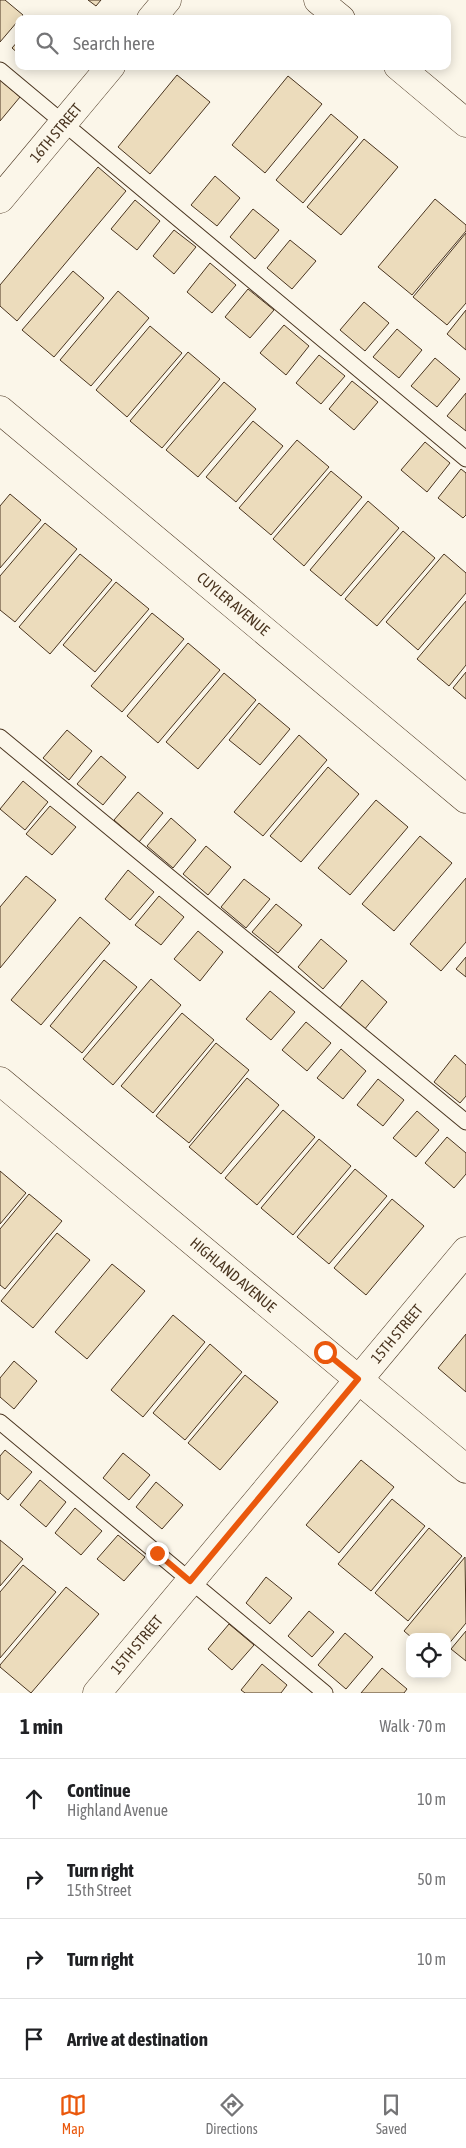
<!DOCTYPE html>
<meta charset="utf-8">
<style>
:root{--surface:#fff;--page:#f2f2f2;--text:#202124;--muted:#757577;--line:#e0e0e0;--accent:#ea580c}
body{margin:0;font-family:"Asap Condensed",sans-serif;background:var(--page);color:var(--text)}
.controls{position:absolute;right:15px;bottom:15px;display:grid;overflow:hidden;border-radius:10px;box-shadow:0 2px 12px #0003}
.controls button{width:45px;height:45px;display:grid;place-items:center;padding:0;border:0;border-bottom:1px solid var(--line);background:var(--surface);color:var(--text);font:25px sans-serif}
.stop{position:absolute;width:15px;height:15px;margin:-11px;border:4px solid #ea580c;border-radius:50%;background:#fff}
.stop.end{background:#ea580c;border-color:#fff;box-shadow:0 1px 5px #0008}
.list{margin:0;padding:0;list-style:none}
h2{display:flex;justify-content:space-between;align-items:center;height:65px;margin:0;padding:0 20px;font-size:21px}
h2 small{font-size:16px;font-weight:400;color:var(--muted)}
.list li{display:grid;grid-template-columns:32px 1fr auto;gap:15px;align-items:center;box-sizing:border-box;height:80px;padding:0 20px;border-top:1px solid var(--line)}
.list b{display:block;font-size:19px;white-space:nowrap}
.list p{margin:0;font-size:16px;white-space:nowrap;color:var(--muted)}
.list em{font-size:16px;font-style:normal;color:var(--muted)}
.icon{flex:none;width:28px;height:28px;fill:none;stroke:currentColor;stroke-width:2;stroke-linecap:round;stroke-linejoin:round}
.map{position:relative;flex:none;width:466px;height:1693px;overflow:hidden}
.search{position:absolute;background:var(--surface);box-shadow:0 2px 12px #0003;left:15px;right:15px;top:15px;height:55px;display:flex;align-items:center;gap:12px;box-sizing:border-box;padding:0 18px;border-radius:10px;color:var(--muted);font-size:19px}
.sheet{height:385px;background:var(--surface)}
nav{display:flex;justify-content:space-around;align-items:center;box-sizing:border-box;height:70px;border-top:1px solid var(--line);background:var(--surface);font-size:14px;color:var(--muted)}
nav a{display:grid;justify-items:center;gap:2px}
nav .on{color:var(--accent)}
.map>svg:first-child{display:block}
</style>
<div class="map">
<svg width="466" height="1693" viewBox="0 0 466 1693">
<rect width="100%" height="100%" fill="#fbf6e9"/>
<!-- building -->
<g fill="#ecdcbc" stroke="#4a3520">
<path d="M0 0H5L23 15 0 42Z"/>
<path d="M88 0H101L96 6Z"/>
<path d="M19 40V54L12 48Z"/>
<path d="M177 75 210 102 150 174 118 147Z"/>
<path d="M288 76 322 104 265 173 232 145Z"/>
<path d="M0 80 20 97 0 121Z"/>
<path d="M331 114 358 137 303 203 276 180Z"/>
<path d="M364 139 398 167 341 235 307 207Z"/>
<path d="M98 167 126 191 17 321 0 306V285Z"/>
<path d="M215 176 240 198 217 226 191 205Z"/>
<path d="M435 199 466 225V231L412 295 378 267Z"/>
<path d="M135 200 160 221 137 250 111 229Z"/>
<path d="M253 209 279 230 255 259 230 237Z"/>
<path d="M174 230 196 247 174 274 153 256Z"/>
<path d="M466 233V303L447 325 413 297Z"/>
<path d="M290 240 316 261 292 289 267 268Z"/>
<path d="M210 263 236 285 212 313 187 292Z"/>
<path d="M73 271 104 298 54 357 22 330Z"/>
<path d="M248 289 274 310 250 338 225 317Z"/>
<path d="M118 291 149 318 91 386 60 360Z"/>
<path d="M364 302 389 323 365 351 340 330Z"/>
<path d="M466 310V350L447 334Z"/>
<path d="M284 325 309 346 286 375 260 353Z"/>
<path d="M150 326 182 353 127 417 96 390Z"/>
<path d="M397 329 422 350 399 378 373 357Z"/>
<path d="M188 352 220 379 162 448 130 421Z"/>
<path d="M319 355 345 376 321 404 296 383Z"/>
<path d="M435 358 460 379 437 407 411 386Z"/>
<path d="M352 381 378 402 354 430 329 409Z"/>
<path d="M224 382 256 409 198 477 166 450Z"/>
<path d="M466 393V431L447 416Z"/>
<path d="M253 421 283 446 236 502 206 477Z"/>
<path d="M297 440 329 467 271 535 239 508Z"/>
<path d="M425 442 450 463 427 492 401 470Z"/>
<path d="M461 469 466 473V515L463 518 438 498Z"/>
<path d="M331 471 362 497 304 566 273 539Z"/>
<path d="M10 494 41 520 0 568V506Z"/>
<path d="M368 501 399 528 341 596 310 570Z"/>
<path d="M45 523 77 549 15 622 0 610V576Z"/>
<path d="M403 531 435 558 377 626 345 599Z"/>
<path d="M80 554 112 580 50 654 19 627Z"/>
<path d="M444 554 466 573V593L418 650 386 622Z"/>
<path d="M116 582 149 609 95 672 63 645Z"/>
<path d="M466 601V665L449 686 417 659Z"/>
<path d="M152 613 184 639 122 712 91 686Z"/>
<path d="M188 643 220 670 158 743 127 716Z"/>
<path d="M466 672V699L453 688Z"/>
<path d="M224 673 256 700 198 769 166 742Z"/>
<path d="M259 703 290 729 260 765 229 740Z"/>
<path d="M67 730 92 751 69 780 43 758Z"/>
<path d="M299 735 327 760 263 836 234 812Z"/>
<path d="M101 756 126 777 103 805 77 784Z"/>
<path d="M328 767 359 794 301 862 270 836Z"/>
<path d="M23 781 48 802 25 830 0 809Z"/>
<path d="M138 792 163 813 139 842 114 820Z"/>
<path d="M376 800 408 827 350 895 318 868Z"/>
<path d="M50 806 76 827 52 855 26 834Z"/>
<path d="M171 818 196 840 173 868 147 846Z"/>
<path d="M420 836 452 863 394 931 362 904Z"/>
<path d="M206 846 231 867 208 895 183 874Z"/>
<path d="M128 870 154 892 130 920 105 899Z"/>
<path d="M26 876 56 900 0 968V907Z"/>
<path d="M466 878V942L441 971 410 944Z"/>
<path d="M244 879 270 899 246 928 221 907Z"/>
<path d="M159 896 184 917 161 945 135 925Z"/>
<path d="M276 904 302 925 278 953 252 932Z"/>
<path d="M80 917 110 943 41 1025 11 1000Z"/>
<path d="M198 931 223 952 200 981 174 959Z"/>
<path d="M321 939 347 961 323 989 298 967Z"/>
<path d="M466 957V977L456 969Z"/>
<path d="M104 960 137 987 82 1053 50 1026Z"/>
<path d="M151 979 181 1005 113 1085 83 1059Z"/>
<path d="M362 980 387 1002 364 1030 339 1009Z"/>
<path d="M270 991 295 1012 271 1040 246 1019Z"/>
<path d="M182 1013 214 1040 153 1113 121 1086Z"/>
<path d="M306 1022 331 1043 307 1071 282 1050Z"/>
<path d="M216 1043 249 1070 189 1143 156 1116Z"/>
<path d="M341 1049 366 1071 343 1099 317 1078Z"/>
<path d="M455 1055 466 1065V1096L460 1103 434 1082Z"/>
<path d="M247 1078 279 1105 221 1174 189 1147Z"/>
<path d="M378 1079 404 1100 383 1126 357 1105Z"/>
<path d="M283 1110 315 1137 257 1205 225 1178Z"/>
<path d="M417 1111 439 1130 416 1157 393 1138Z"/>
<path d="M447 1137 466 1153V1174L454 1188 425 1163Z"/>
<path d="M319 1139 351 1166 293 1235 261 1208Z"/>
<path d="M355 1169 387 1196 329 1264 297 1237Z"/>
<path d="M0 1171 26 1193 0 1224Z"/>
<path d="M29 1194 62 1221 5 1289 0 1285V1229Z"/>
<path d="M392 1199 424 1226 366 1295 334 1268Z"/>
<path d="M57 1233 90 1260 33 1328 1 1301Z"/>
<path d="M112 1264 145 1291 87 1359 55 1332Z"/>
<path d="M173 1315 205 1342 143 1417 111 1390Z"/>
<path d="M466 1334V1392L438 1368Z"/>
<path d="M210 1344 242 1372 185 1440 153 1413Z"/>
<path d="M14 1361 37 1381 14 1409 0 1397V1378Z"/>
<path d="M245 1375 278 1402 220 1470 188 1443Z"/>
<path d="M5 1450 32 1472 8 1500 0 1493V1456Z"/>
<path d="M123 1453 150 1475 129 1500 103 1478Z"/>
<path d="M361 1460 394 1487 339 1553 306 1525Z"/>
<path d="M40 1480 66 1502 46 1527 20 1505Z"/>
<path d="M156 1482 183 1505 162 1529 136 1507Z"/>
<path d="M392 1499 425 1526 371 1591 338 1564Z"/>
<path d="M75 1508 102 1531 81 1555 55 1533Z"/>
<path d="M429 1528 462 1556 408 1621 375 1593Z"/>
<path d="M118 1535 145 1557 124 1581 97 1559Z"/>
<path d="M0 1540 23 1559 0 1586Z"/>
<path d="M465 1557 466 1623 447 1646V1637H411L404 1631Z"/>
<path d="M23 1565 56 1592 0 1658V1592Z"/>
<path d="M266 1577 292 1598 270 1624 246 1603Z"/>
<path d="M66 1587 99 1614 31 1693 0 1667V1665Z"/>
<path d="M309 1611 334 1632 312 1657 288 1636Z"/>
<path d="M229 1624 254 1645 232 1670 208 1649Z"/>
<path d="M466 1631V1661L451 1649Z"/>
<path d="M345 1633 373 1657 346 1689 318 1665Z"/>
<path d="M262 1664 287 1685 281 1693H245L241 1690Z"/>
<path d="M382 1668 407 1689 404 1693H361Z"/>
</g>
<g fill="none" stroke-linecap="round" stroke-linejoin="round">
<defs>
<g id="lane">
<path d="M0 70 466 459"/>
<path d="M0 737 466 1122"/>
<path d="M0 1422 325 1693"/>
</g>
<g id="street">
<path d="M0 410 466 799"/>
<path d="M0 1081 466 1469"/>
<path d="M97 1693 466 1251"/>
</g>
<g id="secondary">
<path d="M318 0 341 19"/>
<path d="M151 19 167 0"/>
<path d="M398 66 466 123"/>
<path d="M0 199 111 66"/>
</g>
</defs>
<!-- lane casing -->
<use href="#lane" stroke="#4a3520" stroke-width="17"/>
<!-- street casing -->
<use href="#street" stroke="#4a3520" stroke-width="29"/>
<!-- secondary casing -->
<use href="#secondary" stroke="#4a3520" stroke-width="29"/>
<!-- lane -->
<use href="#lane" stroke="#fbf6e9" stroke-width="15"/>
<!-- street -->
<use href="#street" stroke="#fbf6e9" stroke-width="28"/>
<!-- secondary -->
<use href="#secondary" stroke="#fbf6e9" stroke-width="28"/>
</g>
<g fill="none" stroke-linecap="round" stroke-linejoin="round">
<!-- route -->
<path stroke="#ea580c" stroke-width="6" d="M157 1553 190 1581 358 1379 325 1352"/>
</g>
<g text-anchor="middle" stroke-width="4" stroke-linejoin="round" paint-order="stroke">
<!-- street labels -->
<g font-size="15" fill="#4a3520" stroke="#fbf6e9">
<text transform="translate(56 133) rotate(-50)" y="5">16TH STREET</text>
<text transform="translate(233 604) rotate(40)" y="5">CUYLER AVENUE</text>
<text transform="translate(233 1275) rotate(40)" y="5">HIGHLAND AVENUE</text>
<text transform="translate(397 1334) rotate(-50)" y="5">15TH STREET</text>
<text transform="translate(137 1645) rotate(-50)" y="5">15TH STREET</text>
</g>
</g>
</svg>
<div class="controls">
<button><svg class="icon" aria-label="locate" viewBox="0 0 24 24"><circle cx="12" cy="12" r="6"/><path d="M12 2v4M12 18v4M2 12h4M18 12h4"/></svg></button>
</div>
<div class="stop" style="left:325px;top:1352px"></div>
<div class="stop end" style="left:157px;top:1553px"></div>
<div class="search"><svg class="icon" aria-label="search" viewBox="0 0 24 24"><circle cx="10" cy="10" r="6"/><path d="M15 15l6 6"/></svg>Search here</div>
</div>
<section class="sheet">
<h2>1 min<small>Walk · 70 m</small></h2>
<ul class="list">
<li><svg class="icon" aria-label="ahead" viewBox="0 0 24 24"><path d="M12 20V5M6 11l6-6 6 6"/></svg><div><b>Continue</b><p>Highland Avenue</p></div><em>10 m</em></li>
<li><svg class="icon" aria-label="right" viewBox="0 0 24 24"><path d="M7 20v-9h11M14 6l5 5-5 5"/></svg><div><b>Turn right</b><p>15th Street</p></div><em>50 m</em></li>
<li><svg class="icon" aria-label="right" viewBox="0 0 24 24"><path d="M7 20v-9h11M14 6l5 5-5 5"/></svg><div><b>Turn right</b></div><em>10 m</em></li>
<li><svg class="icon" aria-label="arrive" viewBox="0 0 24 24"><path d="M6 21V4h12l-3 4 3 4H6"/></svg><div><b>Arrive at destination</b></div></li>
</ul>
</section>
<nav>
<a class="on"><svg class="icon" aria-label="map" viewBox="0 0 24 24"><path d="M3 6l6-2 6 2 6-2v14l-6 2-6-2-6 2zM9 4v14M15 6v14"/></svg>Map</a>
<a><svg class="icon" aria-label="directions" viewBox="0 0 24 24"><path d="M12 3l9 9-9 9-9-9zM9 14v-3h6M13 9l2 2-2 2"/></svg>Directions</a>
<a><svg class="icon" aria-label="saved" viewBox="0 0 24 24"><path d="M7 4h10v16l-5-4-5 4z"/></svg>Saved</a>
</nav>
